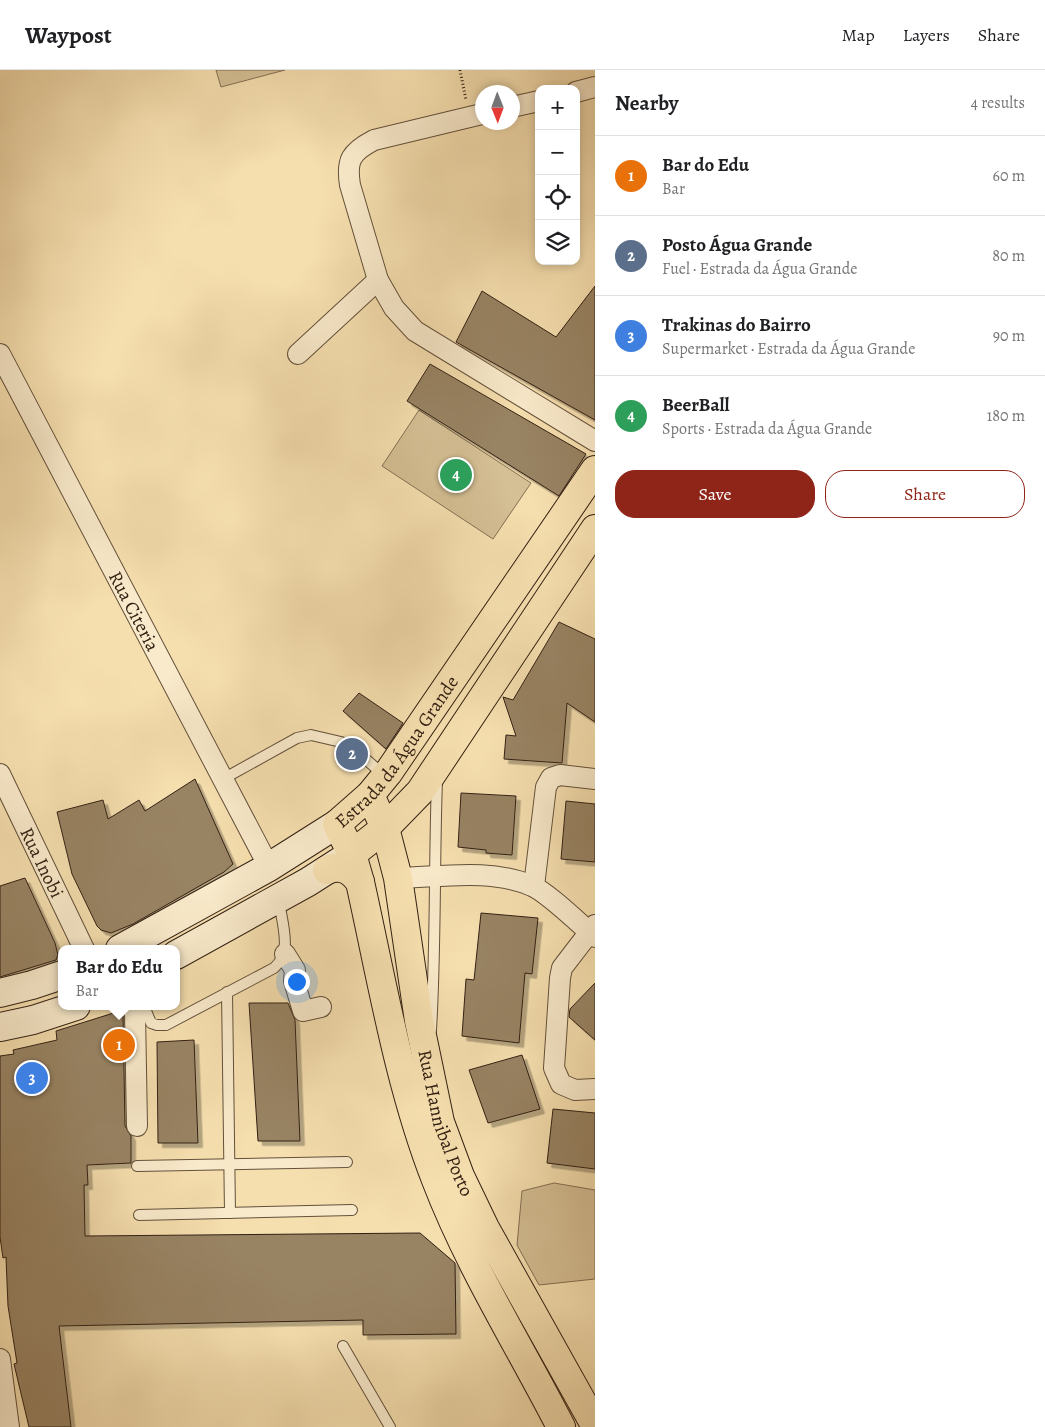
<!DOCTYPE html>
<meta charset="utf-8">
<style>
:root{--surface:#fff;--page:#f2f2f2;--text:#202124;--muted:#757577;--line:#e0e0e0;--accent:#8f2418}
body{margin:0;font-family:Alegreya,serif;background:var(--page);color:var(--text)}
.controls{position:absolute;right:15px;top:15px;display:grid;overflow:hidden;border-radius:10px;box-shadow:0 2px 8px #0003}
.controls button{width:45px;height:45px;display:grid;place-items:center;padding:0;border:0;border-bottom:1px solid var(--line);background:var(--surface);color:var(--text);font:25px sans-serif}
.compass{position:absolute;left:475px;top:15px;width:45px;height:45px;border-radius:50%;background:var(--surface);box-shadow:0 2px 8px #0003;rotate:179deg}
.you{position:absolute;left:296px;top:911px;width:18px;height:18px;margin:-12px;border:4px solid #fff;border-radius:50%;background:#1a73e8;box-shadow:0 0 0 8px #1a73e833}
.badge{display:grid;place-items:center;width:32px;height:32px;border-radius:50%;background:var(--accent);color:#fff;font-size:16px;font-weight:700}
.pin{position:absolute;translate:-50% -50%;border:2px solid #fff;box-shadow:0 1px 5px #0006}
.popup{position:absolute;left:58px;top:875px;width:122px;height:65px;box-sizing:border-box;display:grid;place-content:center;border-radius:10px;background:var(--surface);filter:drop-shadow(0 1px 4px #0005);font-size:16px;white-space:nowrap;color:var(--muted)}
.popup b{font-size:19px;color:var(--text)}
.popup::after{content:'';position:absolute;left:50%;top:100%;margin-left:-10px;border:10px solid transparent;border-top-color:var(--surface)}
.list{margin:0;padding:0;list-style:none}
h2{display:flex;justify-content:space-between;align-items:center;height:65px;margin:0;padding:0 20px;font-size:21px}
h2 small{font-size:16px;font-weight:400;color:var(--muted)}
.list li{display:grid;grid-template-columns:32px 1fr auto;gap:15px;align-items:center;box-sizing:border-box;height:80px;padding:0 20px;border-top:1px solid var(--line)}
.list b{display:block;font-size:19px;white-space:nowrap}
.list p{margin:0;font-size:16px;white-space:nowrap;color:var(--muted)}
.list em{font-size:16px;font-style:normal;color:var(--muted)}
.actions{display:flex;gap:10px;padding:15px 20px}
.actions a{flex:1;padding:11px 0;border:1px solid var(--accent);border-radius:20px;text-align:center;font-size:18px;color:var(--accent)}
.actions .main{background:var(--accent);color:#fff}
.icon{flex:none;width:28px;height:28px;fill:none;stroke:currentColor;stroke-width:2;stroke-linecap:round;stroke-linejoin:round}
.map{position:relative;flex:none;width:595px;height:1357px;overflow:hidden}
header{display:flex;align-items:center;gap:30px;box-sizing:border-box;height:70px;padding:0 25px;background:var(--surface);border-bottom:1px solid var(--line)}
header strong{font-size:24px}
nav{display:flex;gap:28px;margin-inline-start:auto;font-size:18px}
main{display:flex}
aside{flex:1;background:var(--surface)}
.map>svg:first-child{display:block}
</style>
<header>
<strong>Waypost</strong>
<nav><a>Map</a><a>Layers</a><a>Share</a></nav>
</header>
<main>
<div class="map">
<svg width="595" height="1357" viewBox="0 0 595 1357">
<defs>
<filter id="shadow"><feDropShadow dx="4.5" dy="4.5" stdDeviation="0" flood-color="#0004"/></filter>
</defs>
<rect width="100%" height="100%" fill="#f6dfaf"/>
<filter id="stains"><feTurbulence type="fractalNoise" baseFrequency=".004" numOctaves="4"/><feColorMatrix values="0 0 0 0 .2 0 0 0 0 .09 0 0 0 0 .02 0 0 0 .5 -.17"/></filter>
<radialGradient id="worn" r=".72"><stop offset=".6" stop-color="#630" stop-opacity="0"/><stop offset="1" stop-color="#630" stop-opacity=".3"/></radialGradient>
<!-- green -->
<g fill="#d5bf94" stroke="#847054">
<path d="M216 0H285L221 17Z"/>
<path d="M419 340 531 413 493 469 382 396Z"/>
<path d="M554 1113 595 1120V1209L539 1215 517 1175 522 1121Z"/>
</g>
<!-- building -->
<g fill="#988364" stroke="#322013" filter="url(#shadow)">
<path d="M595 216V350L456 272 482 221 556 267Z"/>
<path d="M430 294 586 384 559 426 407 331Z"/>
<path d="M559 552 595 569V652L567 633 562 693 504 689 506 665 516 666 503 627 513 630Z"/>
<path d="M359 623 403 653 386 679 343 641Z"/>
<path d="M195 709 233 794 224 802 133 854 111 863 101 860 97 856 72 804 57 742 103 730 108 749 139 730 145 741Z"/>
<path d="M461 723 516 726 512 785 486 783V780L458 777Z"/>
<path d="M566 731 595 734V792L561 789Z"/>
<path d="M25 808 55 873 58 885 56 890 0 907V816Z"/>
<path d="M481 843 538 848 532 904 525 903 519 973 462 966 466 909 474 910Z"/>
<path d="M595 913V970L569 947 570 939Z"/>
<path d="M249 933H288L295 950 300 1071H258Z"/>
<path d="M120 941 123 946 125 1056 131 1066V1093L87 1095 88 1115H84L85 1166 420 1163 455 1193 456 1264 363 1265V1250L59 1256 71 1357H29L14 1294 17 1293 8 1236 6 1187 3 1188 0 1167V986L14 984 13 980 57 970 56 961Z"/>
<path d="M194 970 198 1073H158L157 972Z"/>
<path d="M522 985 540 1039 488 1053 469 1000Z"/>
<path d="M553 1039 595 1043V1099L547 1093Z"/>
</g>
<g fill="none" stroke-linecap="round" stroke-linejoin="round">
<defs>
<g id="service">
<path d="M223 709 297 668 311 665 341 672 355 680 384 705"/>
<path d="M227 922 230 1143"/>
<path d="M144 936 151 953 157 955H166L274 898C293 882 282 854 279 831"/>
<path d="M431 960C436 877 434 793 437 710"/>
<path d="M137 1096 347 1092"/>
<path d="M139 1145 352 1140"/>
<path d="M343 1276 390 1357"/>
</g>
<g id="minor">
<path d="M576 22 595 17"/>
<path d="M512 37 539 31"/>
<path d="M482 44 374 70C351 82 346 90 350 115L378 210 394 238 415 261 595 371"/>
<path id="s1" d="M0 284 269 797"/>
<path d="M298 284 378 210"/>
<path id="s2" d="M0 704 84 879"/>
<path d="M398 808C441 807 491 798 532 816 547 822 581 855 595 867"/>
<path d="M534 816 546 717 551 708 560 705 595 709"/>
<path d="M595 855 562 898 560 908 554 998 561 1014 575 1020 595 1019"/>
<path d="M285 884 295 900 294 911 303 941 321 937"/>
<path d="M131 936 135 943 137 1056"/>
<path d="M0 1289 9 1357"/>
</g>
<g id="secondary">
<path d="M120 879 269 797 337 754"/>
<path d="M176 885 308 812 347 787"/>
<path d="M0 923 32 915 62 905"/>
<path d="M0 957 33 950 76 936"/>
</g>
<g id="primary">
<path id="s3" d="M370 725 385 758 398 808 419 951 440 1052 460 1106 485 1158 595 1355"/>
<path d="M352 784 385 758 420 722 595 459"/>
<path d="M327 800C341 794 351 800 360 812"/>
<path id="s4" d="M561 1357C519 1275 469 1196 436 1110 399 1015 382 911 360 812L352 784 337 754 370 725 388 703 595 400"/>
</g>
</defs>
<!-- service casing -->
<use href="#service" stroke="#63503a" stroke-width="12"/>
<!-- minor casing -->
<use href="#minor" stroke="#63503a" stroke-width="22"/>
<!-- secondary casing -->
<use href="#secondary" stroke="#322013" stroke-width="30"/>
<!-- primary casing -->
<use href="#primary" stroke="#322013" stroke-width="30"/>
<!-- path -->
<path stroke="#322013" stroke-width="3" stroke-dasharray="1 2.5" stroke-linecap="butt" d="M460 0 466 30"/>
<!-- service -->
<use href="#service" stroke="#f9eacb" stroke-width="10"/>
<!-- minor -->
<use href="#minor" stroke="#f9eacb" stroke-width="20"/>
<!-- secondary -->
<use href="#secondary" stroke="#f9eacb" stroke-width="28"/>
<!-- primary -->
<use href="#primary" stroke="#f6dfaf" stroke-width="28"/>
</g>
<g text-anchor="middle" stroke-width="5" stroke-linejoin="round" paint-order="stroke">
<!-- street labels -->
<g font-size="19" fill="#322013" stroke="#f9eacb">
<text dy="7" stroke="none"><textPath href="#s1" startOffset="290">Rua Citeria</textPath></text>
<text dy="7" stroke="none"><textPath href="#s4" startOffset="742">Estrada da Água Grande</textPath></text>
<text dy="7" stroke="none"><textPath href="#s2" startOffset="98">Rua Inobi</textPath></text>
<text dy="7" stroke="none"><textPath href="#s3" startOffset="338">Rua Hannibal Porto</textPath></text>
</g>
</g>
<rect width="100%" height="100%" filter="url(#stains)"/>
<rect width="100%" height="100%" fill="url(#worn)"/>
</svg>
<div class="controls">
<button>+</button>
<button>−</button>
<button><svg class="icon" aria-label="locate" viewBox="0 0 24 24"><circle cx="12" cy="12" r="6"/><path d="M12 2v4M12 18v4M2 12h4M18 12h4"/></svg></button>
<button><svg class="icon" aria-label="layers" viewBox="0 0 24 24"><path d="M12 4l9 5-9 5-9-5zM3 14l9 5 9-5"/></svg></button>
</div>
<svg class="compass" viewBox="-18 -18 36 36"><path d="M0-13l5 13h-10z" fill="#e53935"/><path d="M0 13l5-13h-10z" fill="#757577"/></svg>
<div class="you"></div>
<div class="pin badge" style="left:119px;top:975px;background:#e8710a">1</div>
<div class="popup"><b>Bar do Edu</b>Bar</div>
<div class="pin badge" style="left:352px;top:684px;background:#5c6f8a">2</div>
<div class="pin badge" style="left:32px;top:1008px;background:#3f7fe0">3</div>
<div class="pin badge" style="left:456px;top:405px;background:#2e9e5b">4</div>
</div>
<aside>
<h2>Nearby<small>4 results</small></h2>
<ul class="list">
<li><span class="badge" style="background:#e8710a">1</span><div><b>Bar do Edu</b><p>Bar</p></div><em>60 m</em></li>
<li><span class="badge" style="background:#5c6f8a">2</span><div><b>Posto Água Grande</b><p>Fuel · Estrada da Água Grande</p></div><em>80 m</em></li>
<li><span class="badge" style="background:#3f7fe0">3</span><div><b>Trakinas do Bairro</b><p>Supermarket · Estrada da Água Grande</p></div><em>90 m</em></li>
<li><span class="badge" style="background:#2e9e5b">4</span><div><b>BeerBall</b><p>Sports · Estrada da Água Grande</p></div><em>180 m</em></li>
</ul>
<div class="actions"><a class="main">Save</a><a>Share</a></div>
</aside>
</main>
